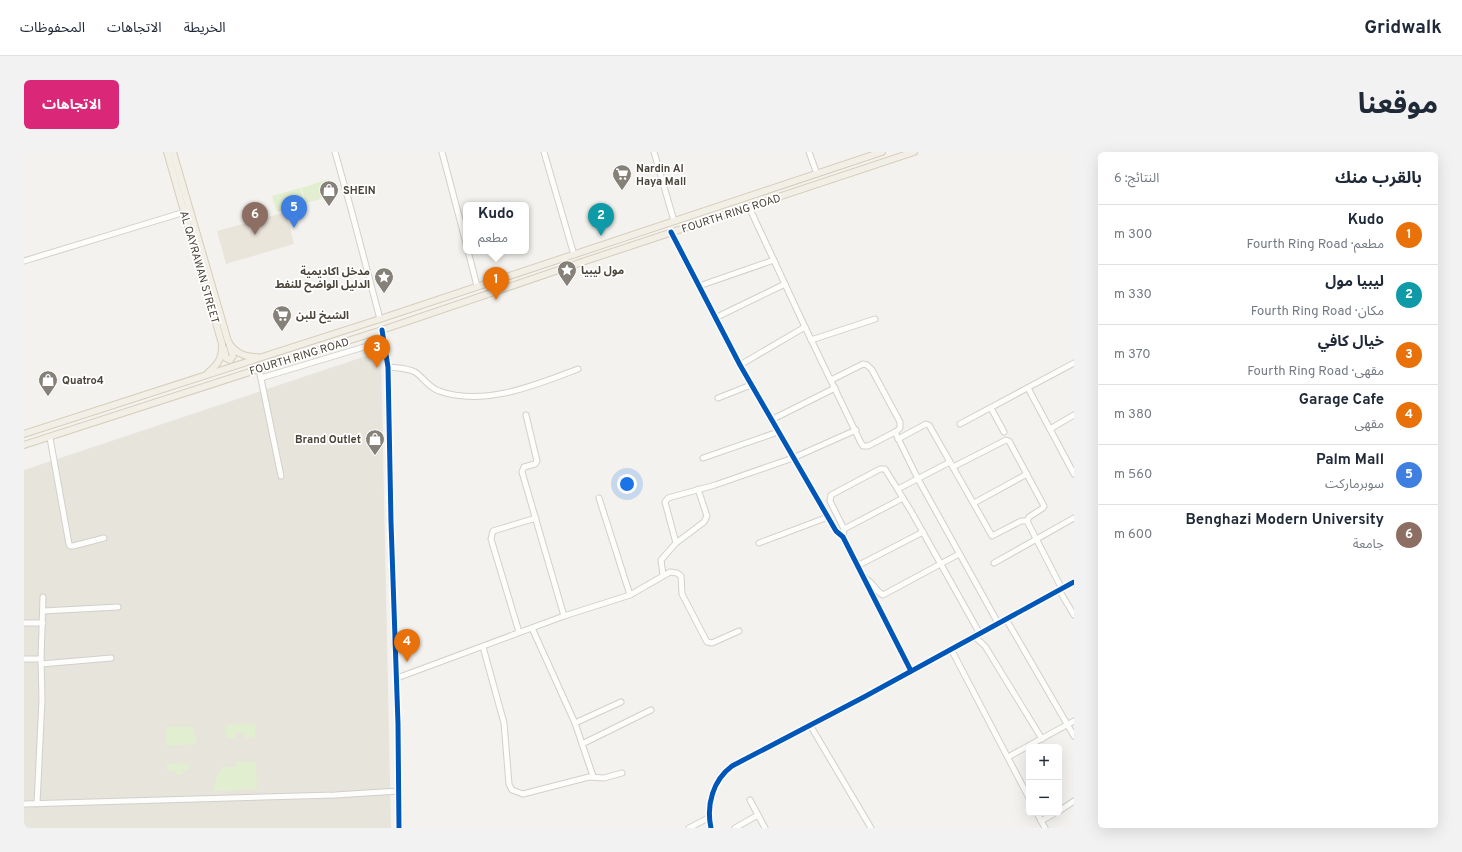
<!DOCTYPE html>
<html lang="ar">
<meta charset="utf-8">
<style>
:root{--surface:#fff;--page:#f2f2f3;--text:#1f2937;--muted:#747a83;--line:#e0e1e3;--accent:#db2777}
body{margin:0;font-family:Overpass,"Noto Sans Arabic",sans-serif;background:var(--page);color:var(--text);direction:rtl}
.controls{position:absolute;right:12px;bottom:12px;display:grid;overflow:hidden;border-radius:6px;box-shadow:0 4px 16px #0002}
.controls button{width:36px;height:36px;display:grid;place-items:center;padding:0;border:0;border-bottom:1px solid var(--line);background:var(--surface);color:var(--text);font:20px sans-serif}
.you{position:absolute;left:603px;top:332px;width:14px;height:14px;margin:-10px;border:3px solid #fff;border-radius:50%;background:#1a73e8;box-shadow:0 0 0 6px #1a73e833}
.badge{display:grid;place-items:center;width:26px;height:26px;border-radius:50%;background:var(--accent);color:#fff;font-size:13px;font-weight:700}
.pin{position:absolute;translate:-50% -33px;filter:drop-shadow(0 1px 2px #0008)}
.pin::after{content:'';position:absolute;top:21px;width:14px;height:12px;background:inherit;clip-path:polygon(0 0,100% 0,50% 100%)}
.popup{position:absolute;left:439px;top:50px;width:66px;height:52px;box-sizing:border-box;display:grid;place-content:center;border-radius:6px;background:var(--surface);filter:drop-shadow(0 1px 3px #0005);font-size:13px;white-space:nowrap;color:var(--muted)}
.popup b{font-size:15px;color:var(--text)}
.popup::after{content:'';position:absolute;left:50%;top:100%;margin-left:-8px;border:8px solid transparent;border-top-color:var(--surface)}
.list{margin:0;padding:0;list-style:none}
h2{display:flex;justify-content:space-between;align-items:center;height:52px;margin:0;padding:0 16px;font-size:17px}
h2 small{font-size:13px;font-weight:400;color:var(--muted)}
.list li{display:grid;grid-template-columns:26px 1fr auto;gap:12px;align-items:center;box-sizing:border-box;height:60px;padding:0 16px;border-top:1px solid var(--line)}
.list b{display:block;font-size:15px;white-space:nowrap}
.list p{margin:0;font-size:13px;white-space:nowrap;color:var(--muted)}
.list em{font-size:13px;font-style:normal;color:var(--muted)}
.map{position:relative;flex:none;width:1050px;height:676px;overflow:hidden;direction:ltr;border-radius:6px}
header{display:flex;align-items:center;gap:24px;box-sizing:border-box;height:56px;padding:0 20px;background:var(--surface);border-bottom:1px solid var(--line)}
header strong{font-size:19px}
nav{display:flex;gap:22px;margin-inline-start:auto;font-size:14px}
.intro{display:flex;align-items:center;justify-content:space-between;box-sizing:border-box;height:96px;padding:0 24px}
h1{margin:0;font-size:28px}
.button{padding:10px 18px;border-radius:6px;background:var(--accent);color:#fff;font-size:14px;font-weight:700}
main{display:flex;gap:24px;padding:0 24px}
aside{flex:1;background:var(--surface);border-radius:6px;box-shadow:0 4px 16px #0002}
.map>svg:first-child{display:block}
</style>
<header>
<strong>Gridwalk</strong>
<nav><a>الخريطة</a><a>الاتجاهات</a><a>المحفوظات</a></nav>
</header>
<div class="intro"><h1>موقعنا</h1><a class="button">الاتجاهات</a></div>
<main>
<aside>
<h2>بالقرب منك<small>النتائج: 6</small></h2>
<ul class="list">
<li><span class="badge" style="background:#e8710a">1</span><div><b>Kudo</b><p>مطعم · Fourth Ring Road</p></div><em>300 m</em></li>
<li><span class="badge" style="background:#0f9aa8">2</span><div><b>ليبيا مول</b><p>مكان · Fourth Ring Road</p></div><em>330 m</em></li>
<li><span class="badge" style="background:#e8710a">3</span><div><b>خيال كافي</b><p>مقهى · Fourth Ring Road</p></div><em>370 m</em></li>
<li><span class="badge" style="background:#e8710a">4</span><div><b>Garage Cafe</b><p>مقهى</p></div><em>380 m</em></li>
<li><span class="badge" style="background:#3f7fe0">5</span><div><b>Palm Mall</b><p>سوبرماركت</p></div><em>560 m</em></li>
<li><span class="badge" style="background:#8d6e63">6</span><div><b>Benghazi Modern University</b><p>جامعة</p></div><em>600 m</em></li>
</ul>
</aside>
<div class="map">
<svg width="1050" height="676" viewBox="0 0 1050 676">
<rect width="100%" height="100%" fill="#f4f2ee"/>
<!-- residential -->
<path fill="#e7e4dc" d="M357 199 367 676H0V318Z"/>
<!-- education -->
<path fill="#eae5da" d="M262 60 270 92 202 112 193 79Z"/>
<!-- green -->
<g fill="#e1eecf">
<path d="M305 27 310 43 282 51 277 36Z"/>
<path d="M276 36 281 51 253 60 248 44Z"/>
<path d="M231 572V585L221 586V581H212V586H202V573Z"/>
<path d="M168 574 173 592 142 594V575Z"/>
<path d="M212 610H232L233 637 189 639 195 618 198 619V615H212Z"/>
<path d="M158 611 165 612V618H159V622L152 623 151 619H143V612Z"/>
</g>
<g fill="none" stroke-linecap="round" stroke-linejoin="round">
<defs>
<g id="minor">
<path d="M311 0 327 57 356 167"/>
<path d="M418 0 442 91"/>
<path d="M520 0 550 103"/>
<path d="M630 0 650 69"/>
<path d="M785 0 793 22"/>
<path d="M725 55 781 175 837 291 839 294H844L873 279 876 276V270L848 218 843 213 839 212 807 228"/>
<path d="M647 80 716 213 812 379 819 385 887 519"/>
<path d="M444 99 453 134"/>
<path d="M0 109 164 59"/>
<path d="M675 134 750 108"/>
<path d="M691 166 761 132"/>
<path d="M358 178 364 215 367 370 374 572 375 676"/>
<path d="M787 188 851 167"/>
<path d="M716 213 781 175"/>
<path d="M364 215C372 216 383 216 391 220 399 225 405 236 415 239 460 255 512 233 554 217"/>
<path d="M235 217 257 324"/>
<path d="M237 226 360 189"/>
<path d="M1004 236 1050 322"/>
<path d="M694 246 727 233"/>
<path d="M967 256 980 280"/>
<path d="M502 263 513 309 511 312 500 315 498 320 540 464"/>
<path d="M747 268 811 236"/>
<path d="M936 272 1050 211"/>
<path d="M1026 277 1050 263"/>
<path d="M871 280 894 327 974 471"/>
<path d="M26 286 45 392 46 394H49L80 386"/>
<path d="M874 287 902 272 905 273 968 384 997 369H1003"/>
<path d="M679 306 754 280"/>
<path d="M929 315 982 288 985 289 1020 354 1019 356 1005 365 1003 369"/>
<path d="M874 337 926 310"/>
<path d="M575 346 606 443"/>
<path d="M950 351 1003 322"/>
<path d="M1003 369 1038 437"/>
<path d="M820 377 879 346"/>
<path d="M819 385 820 377 806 349 807 343 856 317H861L887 359 956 482"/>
<path d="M652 391 680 370 683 364 674 337"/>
<path d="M735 391 804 365"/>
<path d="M970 411 1050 366"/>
<path d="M833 414 899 380"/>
<path d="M639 423 637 408 652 391 641 350 644 346 691 333 769 306 832 278"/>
<path d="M839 425C849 429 851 439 859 443L935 402"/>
<path d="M1035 438 1050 463"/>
<path d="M19 459 94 455"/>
<path d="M982 467 1050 584"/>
<path d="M0 471H19"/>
<path d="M508 476 551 571 569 624"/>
<path d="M495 480 467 387 469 379 512 366"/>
<path d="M950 484 961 494 1018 587"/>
<path d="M459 495 480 571 485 632 488 638 499 642 565 625 580 626 598 621"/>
<path d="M927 497 1005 646"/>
<path d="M0 507H17"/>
<path d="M17 512 87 506"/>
<path d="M373 526 540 464 606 443 646 420 653 421 657 424 658 442 683 490 688 491 715 479"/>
<path d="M551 571 597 550"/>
<path d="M786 573 847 676"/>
<path d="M558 592 627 558"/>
<path d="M984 605 1050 569"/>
<path d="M726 648 734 663"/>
<path d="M0 652 311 643 375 639"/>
<path d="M13 652 18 547 17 507 19 445"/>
<path d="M1035 659 1050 649"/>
<path d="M1013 661 1021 676"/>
<path d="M1017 669 1031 661"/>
<path d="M665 676 686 665"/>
<path d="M687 676C682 653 689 628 708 614L840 545 1050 430"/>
<path d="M711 676 734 663 741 676"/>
</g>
<g id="major">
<path d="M143 0 198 192C199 206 194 212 184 221"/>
<path d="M149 0 204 189C210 201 221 205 233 205"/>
<path d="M200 197 202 206 206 208 209 204 206 194"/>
<path d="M0 282 356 167 858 0"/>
<path d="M0 293 235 217 358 178 558 110 890 0"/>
</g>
</defs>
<!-- minor casing -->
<use href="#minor" stroke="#d2d0cb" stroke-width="7"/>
<!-- major casing -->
<use href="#major" stroke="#d6cebb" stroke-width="8"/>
<!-- minor -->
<use href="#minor" stroke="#fdfdfc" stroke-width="5"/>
<!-- major -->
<use href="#major" stroke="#f2efe6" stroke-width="6"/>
<defs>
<g id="cycleway">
<path d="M647 80 716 213 812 379 819 385 887 519"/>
<path d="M358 178 364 215 367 370 374 572 375 676"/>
<path d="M687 676C682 653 689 628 708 614L840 545 1050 430"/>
</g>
</defs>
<!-- cycleway casing -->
<use href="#cycleway" stroke="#fff" stroke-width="8"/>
<!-- cycleway -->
<use href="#cycleway" stroke="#0057b8" stroke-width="5"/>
</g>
<!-- icons -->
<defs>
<symbol id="supermarket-pin" viewBox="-11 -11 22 30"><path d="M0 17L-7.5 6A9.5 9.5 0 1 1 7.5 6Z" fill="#868178" stroke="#fff"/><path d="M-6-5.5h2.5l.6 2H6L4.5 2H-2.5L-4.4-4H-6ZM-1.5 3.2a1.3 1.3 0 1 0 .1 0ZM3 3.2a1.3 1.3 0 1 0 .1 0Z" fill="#fff"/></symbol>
<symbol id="shop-pin" viewBox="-11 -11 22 30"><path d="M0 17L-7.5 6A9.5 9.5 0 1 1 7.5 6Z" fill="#868178" stroke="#fff"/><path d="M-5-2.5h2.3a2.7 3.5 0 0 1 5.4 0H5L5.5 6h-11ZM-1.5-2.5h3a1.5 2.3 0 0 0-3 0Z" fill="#fff"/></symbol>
<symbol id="sight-pin" viewBox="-11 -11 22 30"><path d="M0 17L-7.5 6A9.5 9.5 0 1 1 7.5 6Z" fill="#868178" stroke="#fff"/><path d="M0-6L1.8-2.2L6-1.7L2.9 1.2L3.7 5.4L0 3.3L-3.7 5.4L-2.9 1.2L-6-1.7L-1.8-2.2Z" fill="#fff"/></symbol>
</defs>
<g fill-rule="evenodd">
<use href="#supermarket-pin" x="587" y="11" width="22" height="30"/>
<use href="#shop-pin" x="294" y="27" width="22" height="30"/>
<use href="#sight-pin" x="532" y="107" width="22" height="30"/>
<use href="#sight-pin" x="349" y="114" width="22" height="30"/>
<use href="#supermarket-pin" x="247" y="152" width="22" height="30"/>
<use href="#shop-pin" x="13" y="217" width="22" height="30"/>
<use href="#shop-pin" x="340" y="276" width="22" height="30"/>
</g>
<g text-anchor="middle" stroke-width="3.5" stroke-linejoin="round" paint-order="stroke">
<!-- poi labels -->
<g font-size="11" font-weight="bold" fill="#4b4439" stroke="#fff" text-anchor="start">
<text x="612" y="20">Nardin Al<tspan x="612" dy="13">Haya Mall</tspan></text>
<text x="319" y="42">SHEIN</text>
<text x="557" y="122">مول ليبيا</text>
<text x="346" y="123" text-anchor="end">مدخل اكاديمية<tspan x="346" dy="13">الدليل الواضح للنفط</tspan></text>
<text x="272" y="167">الشيخ للبن</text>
<text x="38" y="232">Quatro4</text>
<text x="337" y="291" text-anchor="end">Brand Outlet</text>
</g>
<!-- street labels -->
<g font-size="11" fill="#4b4439" stroke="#fff">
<text transform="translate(707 61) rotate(-18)" y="4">FOURTH RING ROAD</text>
<text transform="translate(176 115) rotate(74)" y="4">AL QAYRAWAN STREET</text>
<text transform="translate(275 204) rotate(-17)" y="4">FOURTH RING ROAD</text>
</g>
</g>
</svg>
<div class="controls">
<button>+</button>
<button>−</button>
</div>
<div class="you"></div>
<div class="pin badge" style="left:472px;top:148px;background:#e8710a">1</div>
<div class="popup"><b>Kudo</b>مطعم</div>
<div class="pin badge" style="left:577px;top:84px;background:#0f9aa8">2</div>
<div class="pin badge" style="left:353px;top:216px;background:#e8710a">3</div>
<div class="pin badge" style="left:383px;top:510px;background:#e8710a">4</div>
<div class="pin badge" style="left:270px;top:76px;background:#3f7fe0">5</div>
<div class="pin badge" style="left:231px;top:83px;background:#8d6e63">6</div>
</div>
</main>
